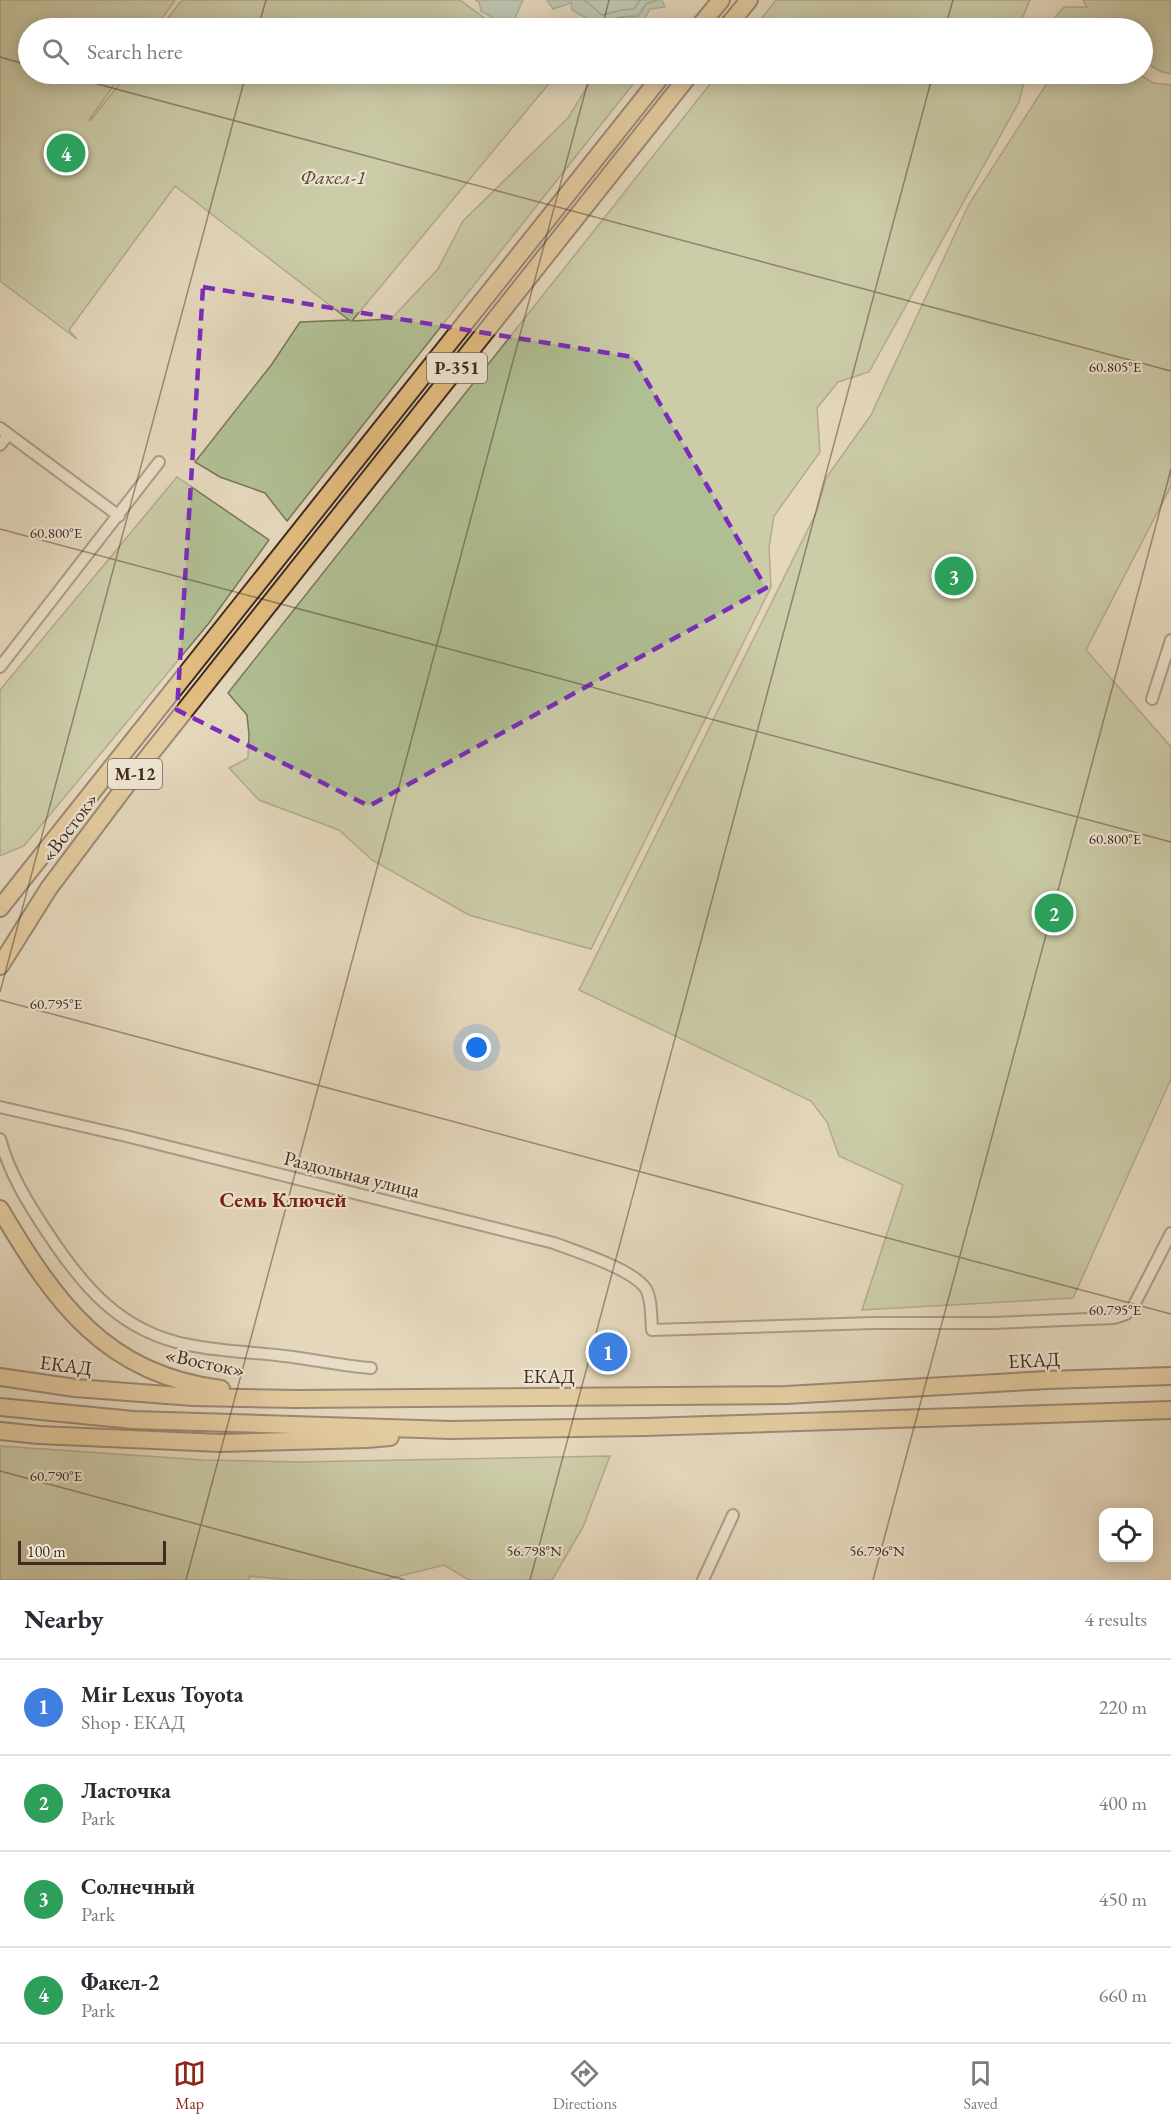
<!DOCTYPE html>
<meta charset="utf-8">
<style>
:root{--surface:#fff;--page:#f7f7f7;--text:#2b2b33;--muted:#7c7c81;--line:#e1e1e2;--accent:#8f2418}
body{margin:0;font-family:"EB Garamond",serif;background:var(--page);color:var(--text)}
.controls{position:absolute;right:18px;bottom:18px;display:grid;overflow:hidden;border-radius:12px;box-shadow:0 3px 15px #0003}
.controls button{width:54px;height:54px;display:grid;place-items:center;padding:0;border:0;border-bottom:2px solid var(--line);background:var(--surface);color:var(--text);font:30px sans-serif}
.scale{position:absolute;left:18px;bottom:15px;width:148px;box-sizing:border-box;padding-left:6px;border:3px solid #432a20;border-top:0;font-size:16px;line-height:21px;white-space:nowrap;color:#432a20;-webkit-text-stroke:4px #ede5d3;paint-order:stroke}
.you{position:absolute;left:477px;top:1048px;width:21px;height:21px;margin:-15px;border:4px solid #fff;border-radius:50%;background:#1a73e8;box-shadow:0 0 0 9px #1a73e833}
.badge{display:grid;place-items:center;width:39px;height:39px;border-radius:50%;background:var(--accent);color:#fff;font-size:20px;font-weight:700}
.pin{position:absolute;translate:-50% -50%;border:3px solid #fff;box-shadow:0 2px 6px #0006}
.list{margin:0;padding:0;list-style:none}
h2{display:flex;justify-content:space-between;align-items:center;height:78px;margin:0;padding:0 24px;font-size:26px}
h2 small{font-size:20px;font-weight:400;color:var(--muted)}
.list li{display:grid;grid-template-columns:39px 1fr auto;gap:18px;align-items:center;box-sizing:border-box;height:96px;padding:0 24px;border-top:2px solid var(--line)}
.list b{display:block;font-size:22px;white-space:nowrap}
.list p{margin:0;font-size:20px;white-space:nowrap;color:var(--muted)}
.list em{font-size:20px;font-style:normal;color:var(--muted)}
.icon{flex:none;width:33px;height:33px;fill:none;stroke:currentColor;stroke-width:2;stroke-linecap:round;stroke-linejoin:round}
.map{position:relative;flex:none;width:1171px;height:1580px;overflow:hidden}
.search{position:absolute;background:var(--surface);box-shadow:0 3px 15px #0003;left:18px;right:18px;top:18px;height:66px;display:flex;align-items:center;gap:15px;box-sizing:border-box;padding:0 21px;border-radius:33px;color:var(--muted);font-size:22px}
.sheet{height:462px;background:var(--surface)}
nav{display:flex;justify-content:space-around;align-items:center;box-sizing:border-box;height:84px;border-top:2px solid var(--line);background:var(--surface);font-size:16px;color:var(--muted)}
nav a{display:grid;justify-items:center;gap:3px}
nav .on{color:var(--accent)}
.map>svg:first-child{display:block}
</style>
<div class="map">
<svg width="1171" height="1580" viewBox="0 0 1171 1580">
<rect width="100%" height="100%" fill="#e4d7bc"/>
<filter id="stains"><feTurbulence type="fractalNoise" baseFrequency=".00333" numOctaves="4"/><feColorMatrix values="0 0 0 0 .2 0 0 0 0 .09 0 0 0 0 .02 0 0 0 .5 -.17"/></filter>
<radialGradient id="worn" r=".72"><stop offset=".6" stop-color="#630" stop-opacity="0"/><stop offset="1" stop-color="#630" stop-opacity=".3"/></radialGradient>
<!-- green -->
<g fill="#b0bf93" stroke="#7a745a" stroke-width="1.5">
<path d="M0 0H175L155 28H28V74H122L89 120 90 121 127 74H557L352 321 391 319 438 269 463 221 568 118 595 74H641L287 521 265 493 220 477 195 462 272 364 300 322 349 320 175 186 69 330 77 339 0 281Z"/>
<path d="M182 0H460L498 28H160Z"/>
<path d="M776 0H1030L1018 28H754Z"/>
<path d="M1083 0H1171V74L1162 72 1143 61 1142 28H1109L1099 19 1088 28H1051L1055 18 1064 7H1087Z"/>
<path d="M718 74H1026L1019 102 869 372 838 382 817 408 820 452 774 516 769 548 771 587 591 949 469 915 372 860 339 830 259 800 229 768 248 758 249 735 247 715 228 693Z"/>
<path d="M1053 74H1139L1153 83 1171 85V486L1086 650 1171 747V1079L1073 1298 862 1310 903 1185 839 1156 827 1122 811 1101 579 990 817 511 826 478 871 415 969 204Z"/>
<path d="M177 477 269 540 209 623 24 846 0 856V690Z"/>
<path d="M0 1446 204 1460 299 1462 610 1456 583 1527 552 1580H469L444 1565 384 1580H292L250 1576 249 1580H0Z"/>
</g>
<!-- water -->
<g fill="#95bab1" stroke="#748077" stroke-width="1.5">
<path d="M475 0H523L512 25 502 23 481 11 479 2Z"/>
<path d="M547 0H662L665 7 650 9 643 22 593 28 586 18 572 10 571 3 553 9Z"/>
</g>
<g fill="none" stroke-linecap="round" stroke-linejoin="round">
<!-- shore -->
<g stroke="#6c7268" stroke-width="1.5">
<path d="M584 0 602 15 622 10 634 9 640 0"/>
<path d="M606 28C608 15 627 17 638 16L646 4 657 0"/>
</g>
<defs>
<g id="minor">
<path d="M0 428 119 516"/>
<path d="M0 445 8 435"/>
<path d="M0 667 159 462"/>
<path d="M1152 699 1171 640"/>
<path d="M0 1107 126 1136 554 1243C577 1252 633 1269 646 1289 652 1300 651 1318 652 1330L873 1323H994L1114 1318 1126 1314 1133 1307 1171 1233"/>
<path d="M0 1139C10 1174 27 1202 47 1232 83 1287 121 1332 189 1345 218 1351 247 1352 276 1355 308 1358 339 1366 371 1368"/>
<path d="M703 1580 733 1515"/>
</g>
<g id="highway">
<path d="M698 28 721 0"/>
<path d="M726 28 749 0"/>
<path d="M0 908 663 74"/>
<path d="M0 966 49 888 140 767 690 74"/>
<path d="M0 1209C55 1302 105 1374 221 1389"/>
<path d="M0 1377 75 1388 193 1397 296 1399 786 1395 1048 1380 1171 1376"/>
<path d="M0 1407 133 1420 451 1430 645 1427 1171 1410"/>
<path d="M0 1431 39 1435 221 1443 367 1439 390 1437"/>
</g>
</defs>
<!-- minor casing -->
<use href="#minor" stroke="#6b5547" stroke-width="14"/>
<!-- highway casing -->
<use href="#highway" stroke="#432a20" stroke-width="20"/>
<!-- minor -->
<use href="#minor" stroke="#ede5d3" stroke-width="10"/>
<!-- highway -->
<use href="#highway" stroke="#e2bc7e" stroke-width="16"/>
</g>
<!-- marked area -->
<path d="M0 0H1171V1580H0ZM203 287 633 357 766 588 369 806 177 710Z" fill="#e4d7bc" fill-opacity=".55" fill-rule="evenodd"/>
<path fill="none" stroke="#7b2cbf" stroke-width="4.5" stroke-dasharray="12 8" stroke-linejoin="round" d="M203 287 633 357 766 588 369 806 177 710Z"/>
<!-- ticks -->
<path fill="none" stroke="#432a20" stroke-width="1.5" stroke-opacity="0.45" d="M258 28 266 0M602 28 609 0M945 28 953 0M0 57 28 65M60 74 1171 371M0 529 1171 842M0 992 246 74M0 1000 1171 1314M0 1471 405 1580M186 1580 590 74M530 1580 933 74M873 1580 1171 469"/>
<g text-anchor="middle" stroke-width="4.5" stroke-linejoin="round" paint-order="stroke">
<!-- shield labels -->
<g fill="#ede5d3" stroke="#766256" stroke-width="1.5">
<rect x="427" y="353" width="60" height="30" rx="4.5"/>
<rect x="108" y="759" width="54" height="30" rx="4.5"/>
</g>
<g font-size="18" font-weight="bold" fill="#432a20">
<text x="457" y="374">Р-351</text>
<text x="135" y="780">М-12</text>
</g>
<!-- park labels -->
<g font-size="20" font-style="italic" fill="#594837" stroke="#ede5d3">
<text x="333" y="184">Факел-1</text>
</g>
<!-- street labels -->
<g font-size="20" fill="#432a20" stroke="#ede5d3">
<text transform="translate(69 827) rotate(-53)" y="7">«Восток»</text>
<text transform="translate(352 1174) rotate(14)" y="7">Раздольная улица</text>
<text transform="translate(1034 1360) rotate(-3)" y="7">ЕКАД</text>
<text transform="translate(205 1362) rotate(12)" y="7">«Восток»</text>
<text transform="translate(66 1365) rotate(7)" y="7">ЕКАД</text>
<text x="549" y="1383">ЕКАД</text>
</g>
<!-- neighbourhood labels -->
<g font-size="21" font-weight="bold" fill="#7a1f14" stroke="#ede5d3">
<text x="283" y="1207">Семь Ключей</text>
</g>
</g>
<g font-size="15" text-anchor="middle" fill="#432a20" stroke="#ede5d3" stroke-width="4.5" stroke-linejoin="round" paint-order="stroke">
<text x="1115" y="372">60.805°E</text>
<text x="56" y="538">60.800°E</text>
<text x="1115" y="844">60.800°E</text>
<text x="56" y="1009">60.795°E</text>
<text x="1115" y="1315">60.795°E</text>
<text x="56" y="1481">60.790°E</text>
<text x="534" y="1556">56.798°N</text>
<text x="877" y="1556">56.796°N</text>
</g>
<rect width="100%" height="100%" filter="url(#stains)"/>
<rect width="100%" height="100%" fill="url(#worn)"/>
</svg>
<div class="controls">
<button><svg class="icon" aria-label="locate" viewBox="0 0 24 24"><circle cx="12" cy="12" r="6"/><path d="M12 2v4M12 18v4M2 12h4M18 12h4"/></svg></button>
</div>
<div class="scale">100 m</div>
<div class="you"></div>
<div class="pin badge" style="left:608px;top:1352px;background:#3f7fe0">1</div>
<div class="pin badge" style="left:1054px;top:913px;background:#2e9e5b">2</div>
<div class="pin badge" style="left:954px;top:576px;background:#2e9e5b">3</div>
<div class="pin badge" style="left:66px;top:153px;background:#2e9e5b">4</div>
<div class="search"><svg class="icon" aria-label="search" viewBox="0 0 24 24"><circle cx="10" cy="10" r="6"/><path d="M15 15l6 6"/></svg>Search here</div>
</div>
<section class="sheet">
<h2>Nearby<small>4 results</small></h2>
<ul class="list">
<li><span class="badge" style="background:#3f7fe0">1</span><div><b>Mir Lexus Toyota</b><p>Shop · ЕКАД</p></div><em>220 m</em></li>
<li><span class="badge" style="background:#2e9e5b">2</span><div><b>Ласточка</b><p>Park</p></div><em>400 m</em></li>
<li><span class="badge" style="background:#2e9e5b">3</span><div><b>Солнечный</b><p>Park</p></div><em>450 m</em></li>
<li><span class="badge" style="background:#2e9e5b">4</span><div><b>Факел-2</b><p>Park</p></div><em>660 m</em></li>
</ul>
</section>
<nav>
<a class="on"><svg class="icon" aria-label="map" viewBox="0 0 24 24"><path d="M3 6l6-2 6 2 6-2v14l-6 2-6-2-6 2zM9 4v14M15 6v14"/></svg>Map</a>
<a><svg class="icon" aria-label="directions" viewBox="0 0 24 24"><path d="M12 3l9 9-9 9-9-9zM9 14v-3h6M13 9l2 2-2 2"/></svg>Directions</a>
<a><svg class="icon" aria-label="saved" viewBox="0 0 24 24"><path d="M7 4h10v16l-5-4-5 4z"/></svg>Saved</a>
</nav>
